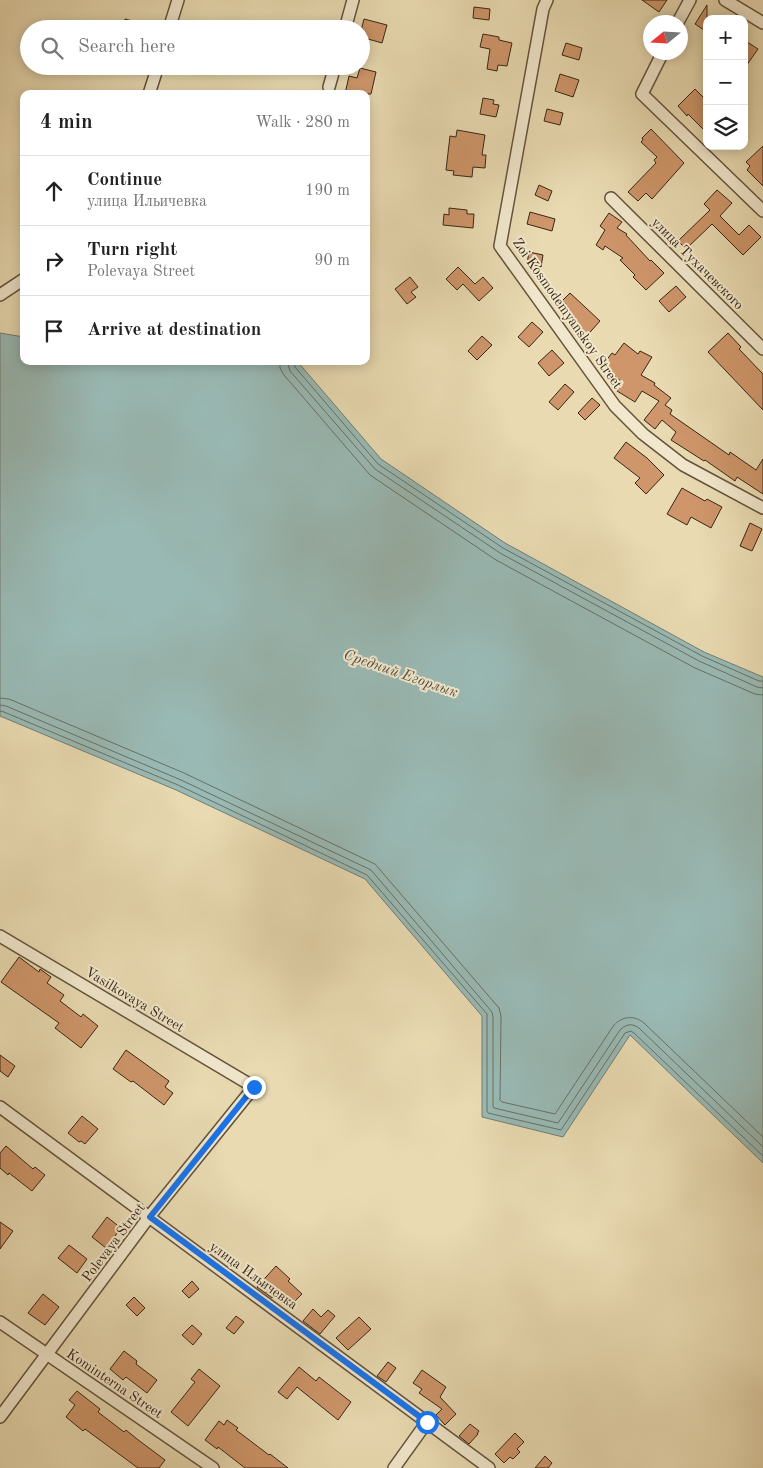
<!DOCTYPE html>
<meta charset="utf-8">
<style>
:root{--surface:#fff;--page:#f6f6f6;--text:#222;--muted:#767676;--line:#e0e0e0}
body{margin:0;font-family:"Old Standard TT",serif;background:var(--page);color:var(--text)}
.controls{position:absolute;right:15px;top:15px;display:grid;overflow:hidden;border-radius:10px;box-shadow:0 2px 12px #0003}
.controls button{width:45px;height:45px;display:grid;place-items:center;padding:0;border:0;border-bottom:1px solid var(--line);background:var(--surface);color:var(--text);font:25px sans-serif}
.compass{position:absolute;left:643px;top:15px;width:45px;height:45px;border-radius:50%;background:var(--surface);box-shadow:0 2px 12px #0003;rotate:252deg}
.stop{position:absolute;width:15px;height:15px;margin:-11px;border:4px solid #1a73e8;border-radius:50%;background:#fff}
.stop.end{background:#1a73e8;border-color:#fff;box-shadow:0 1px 5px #0008}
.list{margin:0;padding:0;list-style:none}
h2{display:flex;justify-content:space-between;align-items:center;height:65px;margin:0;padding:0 20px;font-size:21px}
h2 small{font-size:16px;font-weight:400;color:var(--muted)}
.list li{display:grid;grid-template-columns:32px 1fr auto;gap:15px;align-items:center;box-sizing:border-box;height:70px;padding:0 20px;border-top:1px solid var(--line)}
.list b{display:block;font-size:19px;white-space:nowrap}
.list p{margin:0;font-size:16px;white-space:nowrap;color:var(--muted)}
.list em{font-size:16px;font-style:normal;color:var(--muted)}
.icon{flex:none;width:28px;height:28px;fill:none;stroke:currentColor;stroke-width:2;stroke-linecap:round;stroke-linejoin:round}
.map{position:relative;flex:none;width:763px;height:1468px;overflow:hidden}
.search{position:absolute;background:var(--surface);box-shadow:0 2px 12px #0003;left:20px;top:20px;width:350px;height:55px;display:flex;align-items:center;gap:12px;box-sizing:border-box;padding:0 18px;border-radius:28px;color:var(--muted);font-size:19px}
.panel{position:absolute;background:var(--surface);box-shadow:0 2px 12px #0003;left:20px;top:90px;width:350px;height:275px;border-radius:10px}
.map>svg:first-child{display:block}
</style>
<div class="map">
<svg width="763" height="1468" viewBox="0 0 763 1468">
<rect width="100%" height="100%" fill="#e9dab1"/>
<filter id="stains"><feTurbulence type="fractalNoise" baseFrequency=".004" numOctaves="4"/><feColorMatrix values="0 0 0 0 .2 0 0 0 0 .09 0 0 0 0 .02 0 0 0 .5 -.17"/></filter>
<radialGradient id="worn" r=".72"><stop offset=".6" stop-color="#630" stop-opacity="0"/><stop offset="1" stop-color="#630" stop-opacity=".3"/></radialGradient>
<!-- water -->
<path fill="#99b9b4" stroke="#727e74" d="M0 333 24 337V361H297L381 459 505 543 704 652 763 677V1163L630 1035 563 1137 482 1117V1016L365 879 176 790 0 716Z"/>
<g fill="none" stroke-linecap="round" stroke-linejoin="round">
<!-- shore -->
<g stroke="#687064" stroke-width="1">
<path d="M280 361V368L284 375 370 475 496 560 695 668 755 694 763 695"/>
<path d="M287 361 290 371 375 469 500 553 699 661 757 687 763 688"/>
<path d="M294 361 295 367 378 464 503 548 702 656 759 681H763"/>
<path d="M0 698 9 699 184 773 375 864 499 1008 501 1016 500 1100 502 1102 555 1114 614 1025C623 1016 634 1015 644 1023L763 1137"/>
<path d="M0 705 6 706 181 780 371 870 492 1012 493 1017V1106L494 1108 558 1123 620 1030C626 1024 632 1023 639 1028L763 1147"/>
<path d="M0 711 4 712 178 785 367 875 487 1014V1111L488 1113 561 1130 625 1033 631 1031 634 1033 763 1156"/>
</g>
</g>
<!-- building -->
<g fill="#ce966a" stroke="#382615">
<path d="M642 0H667L659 12Z"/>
<path d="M707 5V32L695 24Z"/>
<path d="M474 7 490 9 489 20 473 18Z"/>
<path d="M125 19 151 26V29H122Z"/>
<path d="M364 19 387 25 382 43 361 37V31Z"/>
<path d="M483 34 499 37V40L512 43 507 66 498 65 497 71 487 69 490 49 480 47Z"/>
<path d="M744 40 758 49 744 69Z"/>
<path d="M566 43 582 48 579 60 562 55Z"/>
<path d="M360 68 376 72 371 94H345L349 76 357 78Z"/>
<path d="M560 74 579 80 573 97 555 91Z"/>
<path d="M695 89 707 101V133L688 114 687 116 678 106Z"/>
<path d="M483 98 494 100 493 104 499 105 496 117 480 114Z"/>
<path d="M547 109 563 113 560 125 544 121Z"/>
<path d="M651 129 684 163 652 199 646 193 638 201 628 192 656 163 654 160 657 157 641 142 643 140 642 138Z"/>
<path d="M457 130 485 135 482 155H486L485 168 473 167 472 177 453 175 454 171 446 170 450 136 456 137Z"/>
<path d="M763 146V186L747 170 750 166 746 162Z"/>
<path d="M539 185 552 191 548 201 535 195Z"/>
<path d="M717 190 732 203 720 216 739 235 749 225 761 237 743 255 712 224 686 249 678 241 710 210 704 204Z"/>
<path d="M449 208 467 210V214H474L473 228 443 225 444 214 449 215Z"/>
<path d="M530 212 555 219 552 231 527 224Z"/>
<path d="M609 213 622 222 617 228 627 234 626 235 650 261 651 260 664 273 646 290 633 277 635 275 620 260 623 258 605 246 603 250 596 245 605 230 600 226Z"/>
<path d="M529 252 543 255 541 267 527 264Z"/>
<path d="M458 267 475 284 483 277 493 288 479 301 463 284 457 290 446 279Z"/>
<path d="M410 277 418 287 411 292 416 297 407 304 395 289Z"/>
<path d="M676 286 686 297 669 312 659 301Z"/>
<path d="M570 293 600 321 584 339 569 325 570 323 559 311 566 304 562 301Z"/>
<path d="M532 322 543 332 529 347 518 337Z"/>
<path d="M728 333 741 347 739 349 763 374V410L708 352Z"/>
<path d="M482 336 492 345 477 360 468 351Z"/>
<path d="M624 343 638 354 640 351 652 357 641 375 655 383 654 385 671 398 665 405 672 410 670 414 729 455 730 452 756 470 763 459V494L737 477 735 481 705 460 704 461 671 440 676 432 662 420 655 429 644 420 659 401 642 391 635 402 617 391 622 382 602 366 612 353 615 355Z"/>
<path d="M552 350 564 363 549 376 538 363Z"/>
<path d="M565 384 574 392 558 410 549 402Z"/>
<path d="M592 398 600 405 585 420 578 413Z"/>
<path d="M626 442 647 458 664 475 646 494 635 483 640 478 614 458Z"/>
<path d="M682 488 705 501 707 499 722 507 711 528 691 517 687 525 667 514Z"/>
<path d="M750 523 762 529 752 551 740 546Z"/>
<path d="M19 957 39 972 40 969 51 977 47 983 64 995 60 1001 81 1017 83 1014 98 1026 81 1048 55 1028 59 1023 1 982Z"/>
<path d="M126 1050 169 1081 165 1087 173 1093 164 1105 133 1081 131 1082 113 1069Z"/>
<path d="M0 1055 15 1066 8 1077 0 1071Z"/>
<path d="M82 1116 98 1129 85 1144 81 1141 79 1142 68 1133Z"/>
<path d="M6 1146 33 1169 35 1167 45 1175 32 1191 9 1173 8 1175 0 1168V1153Z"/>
<path d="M107 1217 121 1228 106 1248 92 1237Z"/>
<path d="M0 1222 13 1231 0 1249Z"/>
<path d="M69 1245 87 1259 77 1273 58 1258Z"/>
<path d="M276 1266 290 1279 288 1281 302 1294 289 1307 275 1294 272 1298 257 1287Z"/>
<path d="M192 1281 199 1289 189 1298 182 1291Z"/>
<path d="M43 1294 59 1307 45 1325 28 1313Z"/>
<path d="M134 1297 145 1308 137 1316 126 1305Z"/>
<path d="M313 1309 321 1317 328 1310 335 1316 320 1334 303 1321Z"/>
<path d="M236 1316 244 1322 234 1334 226 1328Z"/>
<path d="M359 1317 371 1329 348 1350 336 1338Z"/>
<path d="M192 1325 202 1334 193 1345 182 1335Z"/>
<path d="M124 1351 137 1361 136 1364 157 1380 147 1393 126 1377 123 1380 110 1369Z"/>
<path d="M388 1362 396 1368 386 1382 377 1376Z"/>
<path d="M299 1367 316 1381 319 1377 351 1402 338 1420 297 1387 287 1399 278 1392Z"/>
<path d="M199 1369 220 1386 188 1426 171 1412 195 1382 191 1379Z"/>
<path d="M422 1370 446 1387 440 1397 456 1414 445 1425 436 1415 442 1409 419 1393 422 1389 413 1383Z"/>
<path d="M77 1391 100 1409 98 1412 124 1432 126 1430 137 1439 165 1460 159 1468H138L85 1429 83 1431 66 1417 75 1405 69 1400Z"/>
<path d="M227 1420 238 1428 236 1430 269 1455 270 1454 288 1468H245L218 1447 217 1449 205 1440 219 1421 224 1425Z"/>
<path d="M470 1424 479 1431 477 1434H478L469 1444 459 1436Z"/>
<path d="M515 1433 524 1442 517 1449 520 1452 513 1459 510 1457 504 1463 495 1454Z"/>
<path d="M545 1456 552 1463 548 1468H535Z"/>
</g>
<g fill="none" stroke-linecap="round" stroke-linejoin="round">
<defs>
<g id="minor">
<path d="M547 0 543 9 500 246 615 406 643 434 683 465 763 508"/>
<path d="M725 0 763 23"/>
<path d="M678 22 690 0"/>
<path d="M169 29 178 0"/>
<path d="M345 29 353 0"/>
<path d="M663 52 642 94 763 211"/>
<path d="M329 87 335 66"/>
<path d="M149 94 158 66"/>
<path d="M611 198 763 349"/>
<path d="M0 295 24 279"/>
<path d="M0 936 254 1087 149 1217 0 1417"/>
<path d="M0 1107 489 1468"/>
<path d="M0 1322 213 1468"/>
<path d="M394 1468 427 1422"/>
</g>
</defs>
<!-- minor casing -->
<use href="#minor" stroke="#64533c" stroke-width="14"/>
<!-- minor -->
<use href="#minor" stroke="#f1e7cc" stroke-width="11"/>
</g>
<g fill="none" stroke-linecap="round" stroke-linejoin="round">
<!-- route -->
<path stroke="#1a73e8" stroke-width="6" d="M254 1087 150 1217 427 1422"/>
</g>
<g text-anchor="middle" stroke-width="4" stroke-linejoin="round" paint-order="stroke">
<!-- street labels -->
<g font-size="14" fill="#382615" stroke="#f1e7cc">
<text transform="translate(698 263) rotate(45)" y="5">улица Тухачевского</text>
<text transform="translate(568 313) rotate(55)" y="5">Zoi Kosmodemyanskoy Street</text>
<text transform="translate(135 999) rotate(31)" y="5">Vasilkovaya Street</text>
<text transform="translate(113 1242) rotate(-53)" y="5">Polevaya Street</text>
<text transform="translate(254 1275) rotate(36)" y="5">улица Ильичевка</text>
<text transform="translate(115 1383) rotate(34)" y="5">Kominterna Street</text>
</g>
<!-- water labels -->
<g font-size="15" font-style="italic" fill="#504b3d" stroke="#f1e7cc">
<text transform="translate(401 673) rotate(19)" y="5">Средний Егорлык</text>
</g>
</g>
<rect width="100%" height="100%" filter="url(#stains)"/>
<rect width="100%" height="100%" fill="url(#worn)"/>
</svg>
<div class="controls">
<button>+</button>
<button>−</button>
<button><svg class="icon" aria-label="layers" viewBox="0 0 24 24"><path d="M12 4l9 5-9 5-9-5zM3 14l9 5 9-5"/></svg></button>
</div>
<svg class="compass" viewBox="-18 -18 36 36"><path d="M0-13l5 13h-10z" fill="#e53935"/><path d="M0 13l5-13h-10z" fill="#767676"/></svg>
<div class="stop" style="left:427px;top:1422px"></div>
<div class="stop end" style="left:254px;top:1087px"></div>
<div class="search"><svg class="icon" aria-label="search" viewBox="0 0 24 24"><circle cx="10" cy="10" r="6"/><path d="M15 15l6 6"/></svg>Search here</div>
<section class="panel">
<h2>4 min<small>Walk · 280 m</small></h2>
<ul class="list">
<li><svg class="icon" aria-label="ahead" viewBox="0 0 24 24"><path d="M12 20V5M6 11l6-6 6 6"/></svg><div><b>Continue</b><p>улица Ильичевка</p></div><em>190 m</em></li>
<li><svg class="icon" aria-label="right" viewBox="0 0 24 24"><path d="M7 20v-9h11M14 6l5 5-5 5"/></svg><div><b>Turn right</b><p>Polevaya Street</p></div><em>90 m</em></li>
<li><svg class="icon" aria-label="arrive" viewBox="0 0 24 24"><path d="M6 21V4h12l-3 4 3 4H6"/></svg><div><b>Arrive at destination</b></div></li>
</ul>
</section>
</div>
